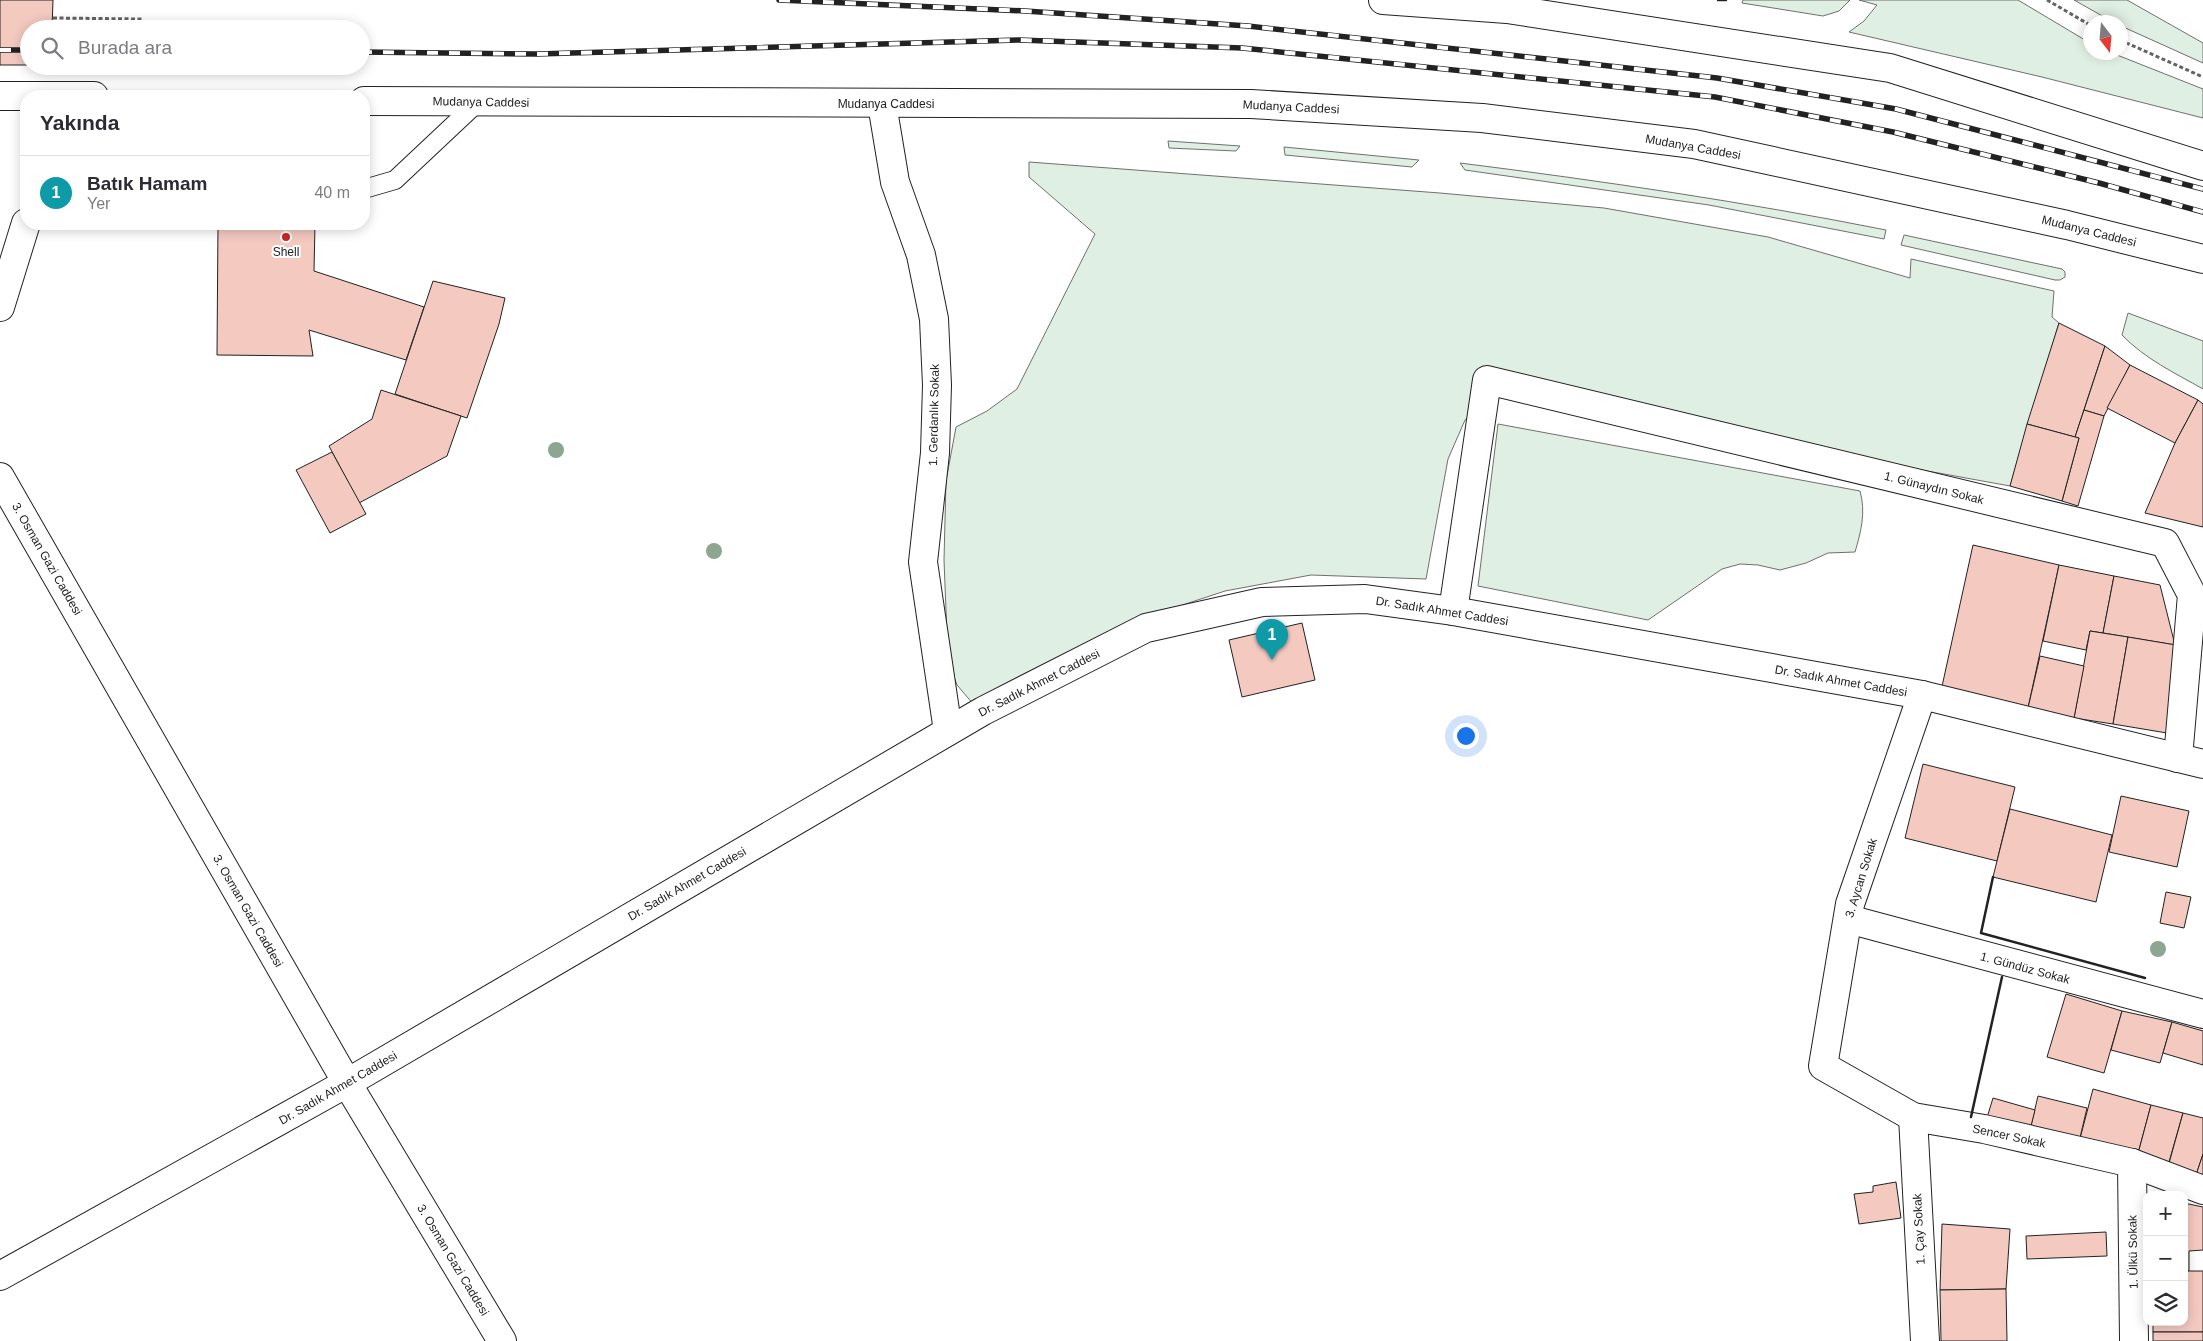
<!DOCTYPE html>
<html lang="tr">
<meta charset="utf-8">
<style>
:root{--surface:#fff;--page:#f7f7f7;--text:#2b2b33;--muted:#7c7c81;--line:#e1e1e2;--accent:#111827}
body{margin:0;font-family:Arial,sans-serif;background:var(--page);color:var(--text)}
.controls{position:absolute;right:15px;bottom:15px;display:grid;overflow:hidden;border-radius:10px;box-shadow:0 2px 12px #0003}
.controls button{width:45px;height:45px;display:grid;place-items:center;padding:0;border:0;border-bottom:1px solid var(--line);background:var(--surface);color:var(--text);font:25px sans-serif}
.compass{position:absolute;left:2083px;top:15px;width:45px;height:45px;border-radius:50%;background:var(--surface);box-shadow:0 2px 12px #0003;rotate:164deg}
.you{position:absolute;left:1465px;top:735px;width:18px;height:18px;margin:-12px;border:4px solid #fff;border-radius:50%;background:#1a73e8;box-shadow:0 0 0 8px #1a73e833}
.badge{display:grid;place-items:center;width:32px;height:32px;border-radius:50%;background:var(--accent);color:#fff;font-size:16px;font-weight:700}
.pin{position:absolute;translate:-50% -41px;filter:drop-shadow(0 1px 2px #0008)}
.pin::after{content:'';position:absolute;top:26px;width:18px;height:15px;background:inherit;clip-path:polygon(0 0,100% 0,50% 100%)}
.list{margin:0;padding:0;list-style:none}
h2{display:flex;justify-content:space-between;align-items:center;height:65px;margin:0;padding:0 20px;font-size:21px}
h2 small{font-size:16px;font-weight:400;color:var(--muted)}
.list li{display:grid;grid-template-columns:32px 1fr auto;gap:15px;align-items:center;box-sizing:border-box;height:75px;padding:0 20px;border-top:1px solid var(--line)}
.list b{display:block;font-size:19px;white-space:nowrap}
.list p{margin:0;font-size:16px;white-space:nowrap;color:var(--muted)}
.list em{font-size:16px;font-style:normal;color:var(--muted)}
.icon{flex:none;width:28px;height:28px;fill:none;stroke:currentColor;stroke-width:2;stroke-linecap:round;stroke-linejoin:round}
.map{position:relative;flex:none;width:2203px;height:1341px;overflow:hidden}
.search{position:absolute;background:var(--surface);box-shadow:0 2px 12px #0003;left:20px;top:20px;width:350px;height:55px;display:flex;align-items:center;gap:12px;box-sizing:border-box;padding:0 18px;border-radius:28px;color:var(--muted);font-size:19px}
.panel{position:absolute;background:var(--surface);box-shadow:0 2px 12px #0003;left:20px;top:90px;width:350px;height:140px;border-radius:20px}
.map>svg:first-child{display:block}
</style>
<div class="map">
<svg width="2203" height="1341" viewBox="0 0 2203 1341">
<rect width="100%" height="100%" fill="#fff"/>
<!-- green -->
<g fill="#e0efe3" stroke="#6f6f6f">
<path d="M1743 0H1850L1839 11 1823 16 1742 3Z"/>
<path d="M1859 0H2018L2090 43V52L2112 53 2203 89V118L2042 77 1849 32 1864 21 1877 5Z"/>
<path d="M2074 0H2127L2203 43V63L2121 26 2120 22H2113Z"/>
<path d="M1168 141 1240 146 1236 151 1169 148Z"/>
<path d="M1284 147 1419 160 1412 167 1285 155Z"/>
<path d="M1029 162 1440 193 1604 208 1768 237 1910 278 1911 259 2054 291 2052 317 2059 323 2010 486 1856 458 1524 380 1465 420 1448 459 1426 579 1311 575 1225 591 1143 618 974 705 957 685 948 661 944 560 946 481 956 427 987 411 1017 389 1095 234 1029 177Z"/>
<path d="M1460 163C1603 181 1745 202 1886 230L1884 239 1709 205 1465 170Z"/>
<path d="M1904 235 2062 269 2065 272V277L2060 280H2055L1901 245Z"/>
<path d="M2128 313 2203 341V389C2175 373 2145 359 2122 335Z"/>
<path d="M1498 424 1860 491C1866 512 1861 532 1855 552L1828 553 1806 563 1780 570 1758 565 1740 564 1722 569 1648 620 1478 586Z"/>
</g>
<!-- building -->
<g fill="#f3c9c0" stroke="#222">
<path d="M0 0H53L52 29H29V65H0Z"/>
<path d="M218 224H315L314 271 424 307 406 360 309 330 313 356 217 355Z"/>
<path d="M433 281 505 298 499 324 467 418 395 394Z"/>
<path d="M2059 323 2105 346 2075 437 2027 424Z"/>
<path d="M2105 346 2130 365 2104 416 2084 410Z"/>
<path d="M2130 365 2198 400 2175 443 2107 408Z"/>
<path d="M381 390 461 416 447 456 359 503 329 446 372 419Z"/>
<path d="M2198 400 2203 404V527L2145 513 2175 443Z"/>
<path d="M2084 410 2104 416 2078 506 2062 501 2079 438 2075 437Z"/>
<path d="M2027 424 2079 438 2062 501 2010 486Z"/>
<path d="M332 452 366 514 330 533 296 470Z"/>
<path d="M1973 545 2059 565 2028 708 1941 691Z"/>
<path d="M2059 565 2114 576 2103 633 2090 631 2086 650 2043 641Z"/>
<path d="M2114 576 2160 585 2175 645 2103 633Z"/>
<path d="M1302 623 1315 680 1242 697 1229 640Z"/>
<path d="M2090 631 2128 637 2113 724 2074 718Z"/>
<path d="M2128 637 2182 646 2167 733 2113 724Z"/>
<path d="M2040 656 2084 666 2074 718 2028 708Z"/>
<path d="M1923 764 2015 787 1997 861 1905 838Z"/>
<path d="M2121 796 2189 811 2177 867 2109 852Z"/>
<path d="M2010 809 2112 835 2096 902 1993 877Z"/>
<path d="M2166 892 2191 897 2184 928 2160 923Z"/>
<path d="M2066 994 2122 1011 2104 1073 2047 1057Z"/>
<path d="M2122 1011 2172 1022 2160 1063 2111 1050Z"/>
<path d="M2172 1022 2203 1031V1065L2163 1053Z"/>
<path d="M2093 1089 2151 1105 2136 1161 2078 1146Z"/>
<path d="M2038 1096 2087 1108 2078 1146 2029 1134Z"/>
<path d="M1993 1098 2035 1110 2029 1134 1986 1121Z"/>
<path d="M2151 1105 2183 1113 2167 1169 2136 1161Z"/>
<path d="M2183 1113 2203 1118V1154L2194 1181 2166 1174Z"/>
<path d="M2203 1154V1184L2194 1181Z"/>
<path d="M1896 1182 1901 1218 1859 1224 1854 1194 1873 1192V1186Z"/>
<path d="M2184 1203 2203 1207V1250L2189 1251V1271H2184Z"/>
<path d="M1942 1224 2010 1229 2006 1289 1940 1290Z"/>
<path d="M2106 1232 2107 1256 2027 1259 2026 1236Z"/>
<path d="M2184 1271H2203V1332H2153V1322H2184Z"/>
<path d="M2006 1289 2007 1341H1941L1940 1290Z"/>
<rect x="2153" y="1332" width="50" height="9"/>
</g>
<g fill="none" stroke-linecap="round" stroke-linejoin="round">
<defs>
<path id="lane" d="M364 189 395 180 478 102"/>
<g id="street">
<path d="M882 104 895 182 921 255 934 319 937 385 935 453 923 562 948 731"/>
<path d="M1453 611 1487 380 2165 543 2192 595 2178 758"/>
<path d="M1922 695 1850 904 1823 1066 1913 1117 1984 1129 2132 1163 2203 1190"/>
<path d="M1848 919 2203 1014"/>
<path d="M1913 1117 1925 1341"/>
<path d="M2132 1163 2134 1341"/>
</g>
<g id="secondary">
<path d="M0 307 26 223"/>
<path d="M0 477 347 1083 502 1341"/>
<path d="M0 1276 347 1083 983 711 1146 628 1262 602 1365 599 1453 611 1922 695 2203 764"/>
</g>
<g id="highway">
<path d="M1383 0 1507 9 1890 68 2203 166"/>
<path d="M0 96H94"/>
<path d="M364 101 1251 104 1482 118 1694 144 2067 225 2203 259"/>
</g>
</defs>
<!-- lane casing -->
<use href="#lane" stroke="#222" stroke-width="20"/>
<!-- street casing -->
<use href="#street" stroke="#222" stroke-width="30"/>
<!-- secondary casing -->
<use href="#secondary" stroke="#222" stroke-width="30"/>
<!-- highway casing -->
<use href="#highway" stroke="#222" stroke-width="30"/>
<!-- path -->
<g stroke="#646464" stroke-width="3" stroke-dasharray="4 2.5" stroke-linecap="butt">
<path d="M2047 0 2090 25"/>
<path d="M53 18 142 19"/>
<path d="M2120 40 2203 77"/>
</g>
<!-- lane -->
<use href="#lane" stroke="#fff" stroke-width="18"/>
<!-- street -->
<use href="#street" stroke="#fff" stroke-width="28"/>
<!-- secondary -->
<use href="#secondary" stroke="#fff" stroke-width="28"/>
<!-- highway -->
<use href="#highway" stroke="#fff" stroke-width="28"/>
<defs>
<g id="rail">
<path d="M779 0 1025 11 1248 26 1717 78 1896 109 2203 189"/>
<path d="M0 50H29"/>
<path d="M361 52 537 54 1019 40 1242 48 1715 97 1893 132 2099 183 2203 212"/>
</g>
</defs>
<!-- rail casing -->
<use href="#rail" stroke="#222" stroke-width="5.5"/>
<!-- rail -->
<use href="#rail" stroke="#fff" stroke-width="4" stroke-dasharray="11" stroke-linecap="butt"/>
<!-- wall -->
<g stroke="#222" stroke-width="2.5">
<path d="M1718 0H1726"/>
<path d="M1993 877 1981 933 2145 978"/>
<path d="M1971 1117 2002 977"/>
</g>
</g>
<!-- trees -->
<g fill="#8da692">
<circle cx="556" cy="450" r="8"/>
<circle cx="714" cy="551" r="8"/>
<circle cx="2158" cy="949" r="8"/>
</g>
<!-- markers -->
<circle fill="#c62828" stroke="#fff" stroke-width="2" cx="286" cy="237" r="5"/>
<g text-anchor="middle" stroke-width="4" stroke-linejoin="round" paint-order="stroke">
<!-- street labels -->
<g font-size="12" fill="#222" stroke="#fff">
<text transform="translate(481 102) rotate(1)" y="4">Mudanya Caddesi</text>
<text x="886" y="108">Mudanya Caddesi</text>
<text transform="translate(1291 107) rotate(3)" y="4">Mudanya Caddesi</text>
<text transform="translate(1693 147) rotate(10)" y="4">Mudanya Caddesi</text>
<text transform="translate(2089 231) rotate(14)" y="4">Mudanya Caddesi</text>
<text transform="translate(934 415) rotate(-89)" y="4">1. Gerdanlık Sokak</text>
<text transform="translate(1934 488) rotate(14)" y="4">1. Günaydın Sokak</text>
<text transform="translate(47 559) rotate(60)" y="4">3. Osman Gazi Caddesi</text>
<text transform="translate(1442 611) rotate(9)" y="4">Dr. Sadık Ahmet Caddesi</text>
<text transform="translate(1841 681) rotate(10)" y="4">Dr. Sadık Ahmet Caddesi</text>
<text transform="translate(1039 683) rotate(-27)" y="4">Dr. Sadık Ahmet Caddesi</text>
<text transform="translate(1861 878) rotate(-73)" y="4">3. Aycan Sokak</text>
<text transform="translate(687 884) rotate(-30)" y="4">Dr. Sadık Ahmet Caddesi</text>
<text transform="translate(248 911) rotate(60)" y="4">3. Osman Gazi Caddesi</text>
<text transform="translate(2025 968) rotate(15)" y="4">1. Gündüz Sokak</text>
<text transform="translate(338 1088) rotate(-30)" y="4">Dr. Sadık Ahmet Caddesi</text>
<text transform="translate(2009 1136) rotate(12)" y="4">Sencer Sokak</text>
<text transform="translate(1919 1229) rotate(-93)" y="4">1. Çay Sokak</text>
<text transform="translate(2133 1252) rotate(-91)" y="4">1. Ülkü Sokak</text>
<text transform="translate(453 1260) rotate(59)" y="4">3. Osman Gazi Caddesi</text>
</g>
<!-- poi labels -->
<g font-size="12" fill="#222" stroke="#fff">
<text x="286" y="256">Shell</text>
</g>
</g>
</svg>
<div class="controls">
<button>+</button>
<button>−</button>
<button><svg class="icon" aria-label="layers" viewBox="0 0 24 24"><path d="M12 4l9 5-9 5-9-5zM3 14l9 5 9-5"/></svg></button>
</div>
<svg class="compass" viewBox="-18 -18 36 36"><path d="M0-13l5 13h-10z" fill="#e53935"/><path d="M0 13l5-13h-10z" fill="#7c7c81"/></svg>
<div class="you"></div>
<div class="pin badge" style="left:1272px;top:660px;background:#0f9aa8">1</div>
<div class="search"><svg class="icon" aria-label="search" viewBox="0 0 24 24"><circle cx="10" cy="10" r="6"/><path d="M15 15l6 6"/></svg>Burada ara</div>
<section class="panel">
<h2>Yakında<small></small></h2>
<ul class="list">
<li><span class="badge" style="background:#0f9aa8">1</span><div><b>Batık Hamam</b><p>Yer</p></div><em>40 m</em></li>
</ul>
</section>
</div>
